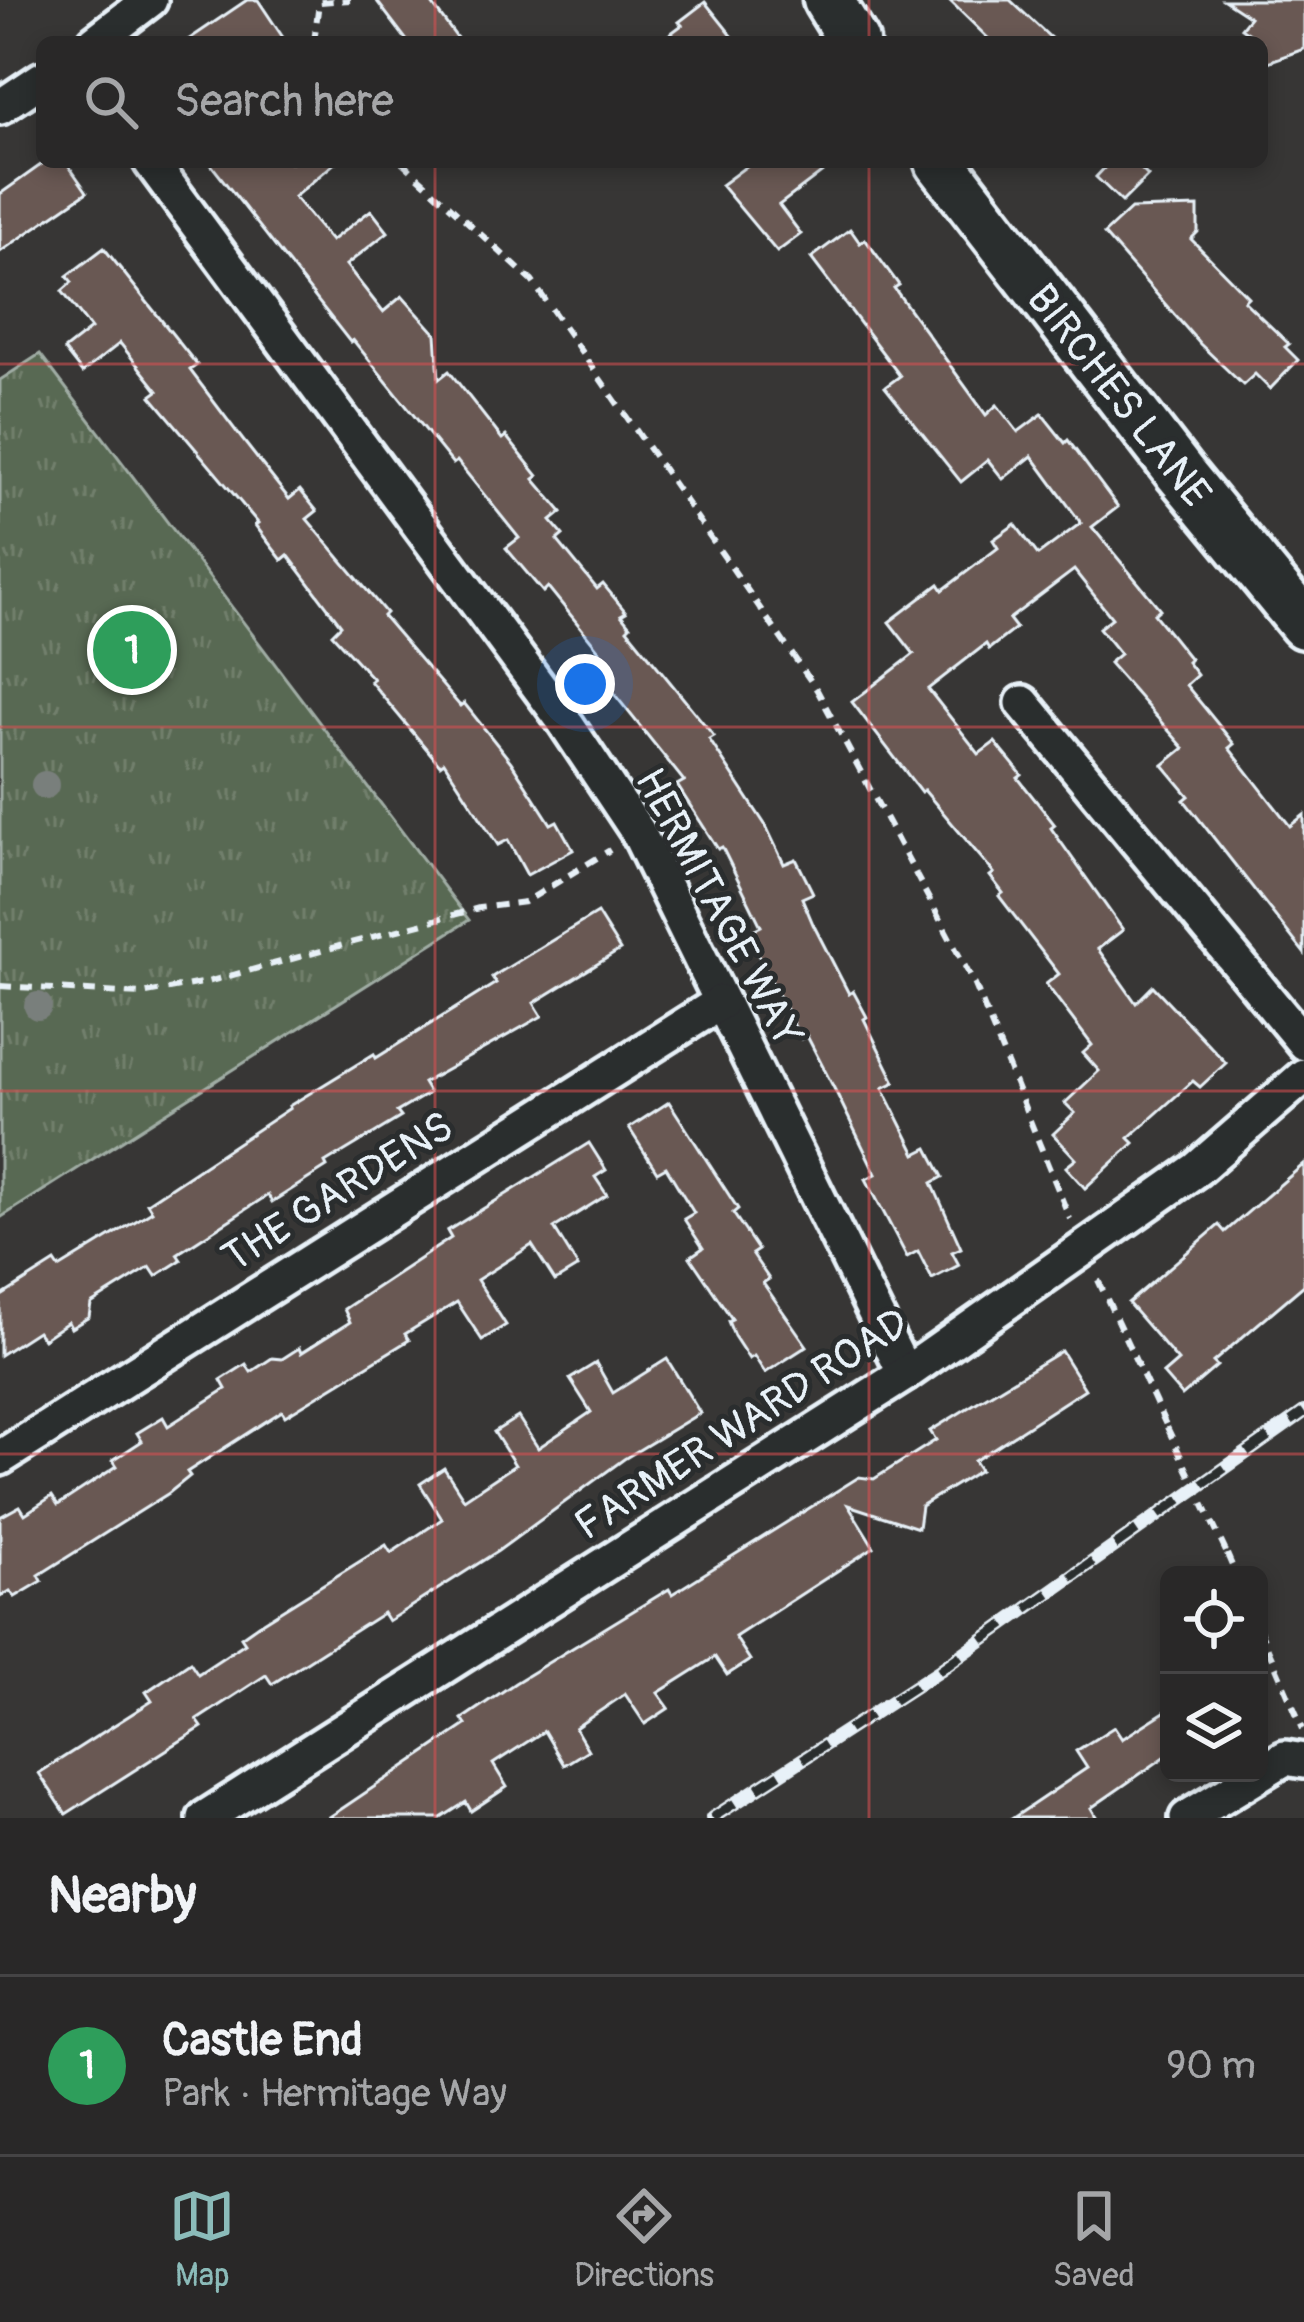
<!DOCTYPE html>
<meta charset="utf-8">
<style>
:root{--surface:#292828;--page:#353434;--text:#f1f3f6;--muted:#a5a6a8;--line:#454445;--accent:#8bbbb9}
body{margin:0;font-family:Pangolin,sans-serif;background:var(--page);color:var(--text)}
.controls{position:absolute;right:36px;bottom:36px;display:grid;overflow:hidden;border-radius:18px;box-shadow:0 6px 18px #0003}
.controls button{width:108px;height:108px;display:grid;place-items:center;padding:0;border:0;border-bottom:3px solid var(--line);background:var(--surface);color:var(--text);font:60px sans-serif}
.you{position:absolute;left:585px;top:684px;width:42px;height:42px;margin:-30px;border:9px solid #fff;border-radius:50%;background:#1a73e8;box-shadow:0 0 0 18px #1a73e833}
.badge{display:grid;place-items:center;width:78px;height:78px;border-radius:50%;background:var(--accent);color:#fff;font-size:39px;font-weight:700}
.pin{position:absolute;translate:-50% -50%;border:6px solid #fff;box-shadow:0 3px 12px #0006}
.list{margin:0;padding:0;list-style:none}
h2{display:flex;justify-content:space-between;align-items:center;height:156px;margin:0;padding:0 48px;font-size:51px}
h2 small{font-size:39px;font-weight:400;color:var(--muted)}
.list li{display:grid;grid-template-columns:78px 1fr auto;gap:36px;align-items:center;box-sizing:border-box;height:180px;padding:0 48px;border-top:3px solid var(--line)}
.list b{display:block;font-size:45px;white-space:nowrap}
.list p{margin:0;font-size:39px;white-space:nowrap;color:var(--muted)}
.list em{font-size:39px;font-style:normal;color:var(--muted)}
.icon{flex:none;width:66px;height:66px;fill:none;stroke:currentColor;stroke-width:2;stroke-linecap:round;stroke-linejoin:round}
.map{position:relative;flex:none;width:1304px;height:1818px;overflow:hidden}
.search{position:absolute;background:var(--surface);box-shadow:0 6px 18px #0003;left:36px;right:36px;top:36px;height:132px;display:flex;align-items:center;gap:30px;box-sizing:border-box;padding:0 42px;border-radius:18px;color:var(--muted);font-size:45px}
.sheet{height:336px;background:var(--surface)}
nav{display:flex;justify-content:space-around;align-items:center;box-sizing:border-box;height:168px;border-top:3px solid var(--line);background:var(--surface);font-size:33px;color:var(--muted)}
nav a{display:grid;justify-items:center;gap:6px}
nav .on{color:var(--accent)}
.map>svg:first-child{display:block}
</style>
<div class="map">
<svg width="1304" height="1818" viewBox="0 0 1304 1818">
<defs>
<pattern id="grass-tufts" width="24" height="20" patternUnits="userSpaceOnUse" patternTransform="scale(3)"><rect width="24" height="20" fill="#596952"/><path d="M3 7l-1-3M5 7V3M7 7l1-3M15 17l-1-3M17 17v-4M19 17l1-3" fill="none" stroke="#717f6c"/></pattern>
</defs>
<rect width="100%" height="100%" fill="#373635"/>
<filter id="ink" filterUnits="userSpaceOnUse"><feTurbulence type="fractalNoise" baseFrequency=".00833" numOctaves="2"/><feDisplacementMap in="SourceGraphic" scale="24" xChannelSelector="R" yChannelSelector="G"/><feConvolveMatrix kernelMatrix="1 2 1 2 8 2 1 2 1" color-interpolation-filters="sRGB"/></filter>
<g filter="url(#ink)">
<!-- grass -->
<path fill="url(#grass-tufts)" stroke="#a0ada5" stroke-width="3" d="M40 354 469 920 0 1218V380Z"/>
<!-- building -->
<g fill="#695852" stroke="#e8f1f8" stroke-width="3">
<path d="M247 0H258L286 42H185Z"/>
<path d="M376 0H429L460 42H408Z"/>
<path d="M949 0H1010L1055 42H992Z"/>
<path d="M1224 0H1304V49L1262 64V42L1241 28 1250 17Z"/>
<path d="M705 2 737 42H659L682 25 679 22Z"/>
<path d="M45 162H66L87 192 0 252V194Z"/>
<path d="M209 162H336L294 197 331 241 371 210 388 232 346 265 383 312 402 296 436 334 439 379 449 371 502 439 506 436 538 476 534 479 562 512 551 521 563 535 557 540 597 589 603 584 626 612 621 615 630 626 627 629 714 736 709 739 766 826 784 864 796 859 813 893 802 898 813 924 849 994 853 991 867 1017 864 1019 895 1082 883 1088 916 1154 928 1148 943 1177 932 1183 961 1248 952 1252 959 1265 932 1279 918 1251 907 1257 866 1179 876 1174 837 1094 807 1036 801 1039 747 933 761 926 722 847 718 849 677 785 684 781 595 670 607 660 548 587 543 592 506 548 519 538 457 461 453 464 353 340 350 342Z"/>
<path d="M752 162H836L779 205 801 234 777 252 721 185Z"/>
<path d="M1110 162H1134L1148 176 1122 202 1096 177Z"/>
<path d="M1198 207V232L1191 239 1248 297 1244 301 1289 344 1285 347 1298 360 1270 389 1255 374 1243 385 1200 344 1104 234 1131 209Z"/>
<path d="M850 229 860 243 865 239 899 285 894 288 986 415 997 405 1018 432 1042 414 1065 443 1068 440 1118 507 1092 527 1160 609 1154 614 1190 659 1187 662 1197 675 1186 685 1234 744 1229 748 1290 826 1304 815V953L1184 800 1189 796 1163 765 1184 748 1109 663 1120 654 1099 628 1112 618 1074 570 1009 619 1016 628 989 649 986 644 928 689 979 754 995 742 1022 775 1018 778 1055 825 1051 828 1123 930 1098 949 1136 1003 1153 986 1226 1063 1200 1087 1193 1081 1129 1138 1134 1143 1085 1188 1066 1167 1076 1159 1053 1134 1075 1113 1065 1103 1099 1071 1083 1053 1092 1045 1046 984 1059 974 999 896 1003 893 990 876 994 873 924 790 921 792 852 702 914 654 889 622 939 584 943 590 998 548 993 540 1015 524 1038 555 1081 523 1032 456 1003 479 988 460 961 482 885 387 900 376 811 258Z"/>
<path d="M104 248 197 365 190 370 242 439 289 499 300 490 317 511 307 519 386 613 383 616 460 706 464 703 511 762 551 824 557 821 573 850 527 875 508 840 498 845 444 762 440 765 370 681 373 679 332 634 341 625 288 555 282 560 255 525 258 523 151 396 158 391 120 343 82 373 64 350 91 329 62 291 72 282 67 276Z"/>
<path d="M597 913 620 950 534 1003 542 1016 423 1083 429 1093 397 1112 401 1117 325 1163 327 1167 272 1202 268 1195 177 1254 181 1260 156 1276 150 1267 91 1304 89 1317 71 1328 68 1322 43 1339 37 1331 0 1355V1297L55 1262 59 1268 152 1211 147 1203 290 1108 289 1106 374 1054 376 1058 496 983 492 977Z"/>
<path d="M669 1102 738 1209 733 1213 758 1250 752 1254 769 1279 763 1283 807 1346 765 1373 754 1356 749 1359 734 1336 728 1321 732 1319 690 1257 703 1248 684 1219 694 1213 666 1167 657 1172 629 1128Z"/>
<path d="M589 1143 606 1170 595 1177 607 1195 554 1228 578 1267 555 1281 532 1245 477 1280 506 1325 482 1340 457 1302 405 1334 409 1340 285 1416 282 1411 187 1472 190 1476 169 1493 39 1575 42 1581 15 1597 10 1591 0 1597V1517L20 1506 25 1514 52 1496 58 1505 117 1466 113 1460 142 1441 137 1433 163 1417 168 1426 226 1389 221 1380 246 1364 251 1372 272 1358 282 1359 299 1348 301 1353 350 1322 344 1309 451 1238 447 1231Z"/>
<path d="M1304 1164V1285L1213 1362 1217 1366 1182 1396 1163 1374 1178 1361 1128 1303 1219 1225 1225 1232Z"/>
<path d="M1061 1351 1085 1389 974 1461 980 1470 921 1506 918 1528 848 1505 874 1547 735 1637 750 1660 727 1675 715 1657 658 1693 669 1708 645 1724 625 1694 575 1728 588 1750 564 1765 544 1731 493 1764 507 1787 471 1811 466 1802 441 1818H328L466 1725 462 1719 515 1683 669 1589 672 1594 859 1477 874 1479 936 1440 930 1431Z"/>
<path d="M667 1359 700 1413 624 1459 498 1551 388 1621 383 1613 272 1684 266 1675 197 1720 202 1727 66 1814 39 1773 152 1701 146 1692 190 1662 198 1674 245 1643 241 1637 258 1625 386 1545 391 1553 442 1519 420 1484 444 1468 464 1499 515 1465 494 1432 518 1417 538 1448 591 1412 570 1379 596 1363 613 1393Z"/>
<path d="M1169 1709V1754L1091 1808 1097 1818H1013L1087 1768 1076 1751 1114 1727 1122 1739Z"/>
</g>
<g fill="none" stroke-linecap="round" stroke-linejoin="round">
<defs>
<g id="street">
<path d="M95 42 150 0"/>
<path d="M0 107 42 79"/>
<path d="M151 162 564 721 638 832 905 1374"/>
<path d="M1023 703 1304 1043"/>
<path d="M0 1458 721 1002"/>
<path d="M205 1818 905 1374 1197 1169 1304 1076"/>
<path d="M1187 1818 1285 1758 1304 1761"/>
</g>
<g id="secondary">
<path d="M828 0 854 42"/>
<path d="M940 162 1180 473 1304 624"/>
</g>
</defs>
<!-- street casing -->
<use href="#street" stroke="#e8f1f8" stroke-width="42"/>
<!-- secondary casing -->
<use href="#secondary" stroke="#e8f1f8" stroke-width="57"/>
<!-- path -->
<g stroke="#e8f1f8" stroke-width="6" stroke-dasharray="12 9" stroke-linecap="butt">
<path d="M314 42 319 2 350 0"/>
<path d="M402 162 532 281 817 690 975 985 1070 1219"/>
<path d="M0 986 141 994 207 982 479 908 525 902 610 850"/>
<path d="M1098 1280 1167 1427"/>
<path d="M1227 1554 1236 1575"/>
<path d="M1259 1628 1303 1729"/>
</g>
<!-- street -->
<use href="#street" stroke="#2a2d2e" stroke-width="33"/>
<!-- secondary -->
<use href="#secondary" stroke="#2a2d2e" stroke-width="48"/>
<defs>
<path id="rail" d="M712 1818 940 1670 1304 1412"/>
</defs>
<!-- rail casing -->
<use href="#rail" stroke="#e8f1f8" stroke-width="14"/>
<!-- rail -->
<use href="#rail" stroke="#2a2d2e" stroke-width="9" stroke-dasharray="27" stroke-linecap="butt"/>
<!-- path-bridge -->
<path stroke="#e8f1f8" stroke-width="6" stroke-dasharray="12 9" stroke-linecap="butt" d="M1167 1427 1227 1554"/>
</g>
<!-- trees -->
<g fill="#797f7c">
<circle cx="45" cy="785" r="14"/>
<circle cx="38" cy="1006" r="14"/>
</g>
</g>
<!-- grid -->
<path fill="none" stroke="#da5052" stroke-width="3" stroke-opacity="0.55" d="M435 0V42M869 0V42M435 162V1818M869 162V1818M0 364H1304M0 727H1304M0 1091H1304M0 1454H1304"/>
<g text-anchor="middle" stroke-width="10" stroke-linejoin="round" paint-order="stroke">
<!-- street labels -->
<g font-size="42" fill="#e8f1f8" stroke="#2a2d2e">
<text transform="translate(1120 395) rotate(52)" y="15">BIRCHES LANE</text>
<text transform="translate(720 907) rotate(62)" y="15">HERMITAGE WAY</text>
<text transform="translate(337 1191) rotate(-32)" y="15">THE GARDENS</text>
<text transform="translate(741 1423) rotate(-33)" y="15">FARMER WARD ROAD</text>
</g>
</g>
</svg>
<div class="controls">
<button><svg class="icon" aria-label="locate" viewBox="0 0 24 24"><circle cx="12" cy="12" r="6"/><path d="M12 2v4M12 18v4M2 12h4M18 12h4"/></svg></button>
<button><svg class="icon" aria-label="layers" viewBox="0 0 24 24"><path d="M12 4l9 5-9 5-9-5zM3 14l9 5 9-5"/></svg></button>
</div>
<div class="you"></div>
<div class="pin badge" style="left:132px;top:650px;background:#2e9e5b">1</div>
<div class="search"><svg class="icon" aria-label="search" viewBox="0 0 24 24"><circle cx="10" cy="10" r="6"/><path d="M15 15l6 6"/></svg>Search here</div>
</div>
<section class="sheet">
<h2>Nearby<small></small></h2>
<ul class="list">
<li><span class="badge" style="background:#2e9e5b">1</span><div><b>Castle End</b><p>Park · Hermitage Way</p></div><em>90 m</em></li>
</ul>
</section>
<nav>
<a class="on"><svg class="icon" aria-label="map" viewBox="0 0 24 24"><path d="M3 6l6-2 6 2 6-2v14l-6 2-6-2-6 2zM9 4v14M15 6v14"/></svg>Map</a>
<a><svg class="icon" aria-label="directions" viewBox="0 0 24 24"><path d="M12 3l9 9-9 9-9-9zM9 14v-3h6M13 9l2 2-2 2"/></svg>Directions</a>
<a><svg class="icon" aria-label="saved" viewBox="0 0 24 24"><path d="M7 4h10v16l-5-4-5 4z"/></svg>Saved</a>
</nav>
